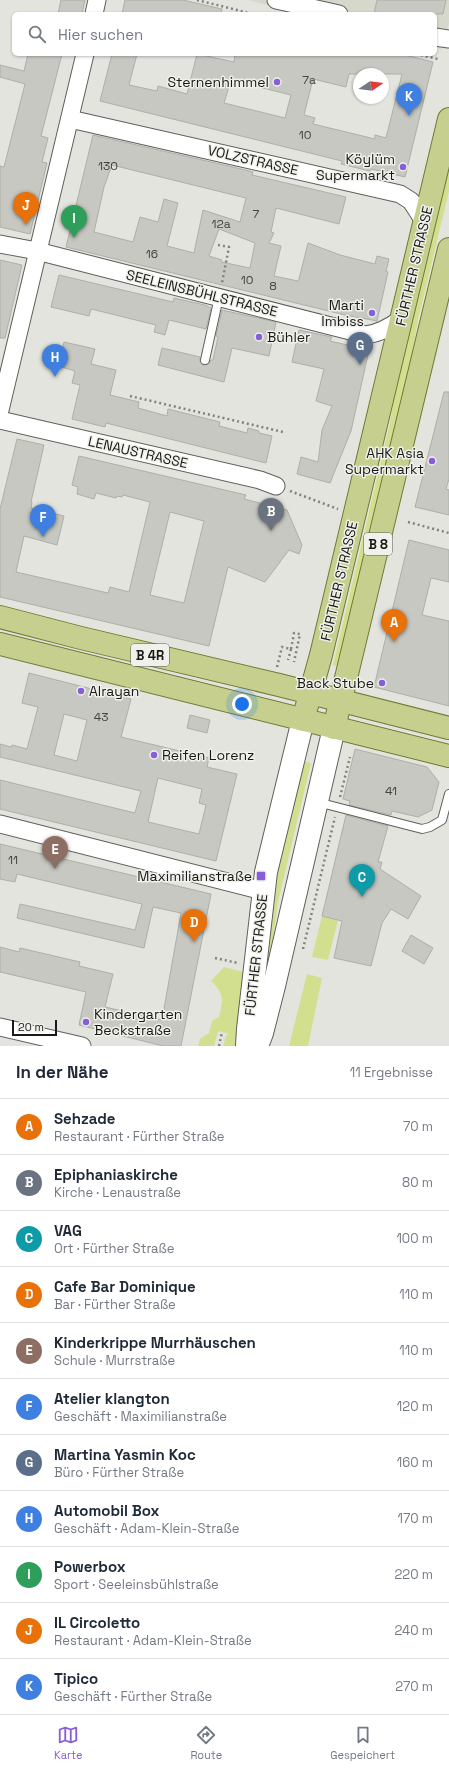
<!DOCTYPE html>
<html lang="de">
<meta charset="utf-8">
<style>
:root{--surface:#fff;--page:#f2f2f3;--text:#1f2937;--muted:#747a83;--line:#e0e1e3;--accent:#875ed8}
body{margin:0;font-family:"Space Grotesk",sans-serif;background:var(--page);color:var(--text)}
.compass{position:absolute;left:353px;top:68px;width:36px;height:36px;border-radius:50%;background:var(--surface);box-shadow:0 1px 3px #0004;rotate:77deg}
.scale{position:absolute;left:12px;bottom:10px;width:45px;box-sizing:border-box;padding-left:4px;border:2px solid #191917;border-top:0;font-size:11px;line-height:14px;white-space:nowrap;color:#191917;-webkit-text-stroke:3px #f0f1ea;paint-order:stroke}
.you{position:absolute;left:242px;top:704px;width:14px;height:14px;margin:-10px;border:3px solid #fff;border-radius:50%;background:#1a73e8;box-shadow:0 0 0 6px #1a73e833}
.badge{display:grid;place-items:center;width:26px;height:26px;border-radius:50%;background:var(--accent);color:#fff;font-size:13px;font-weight:700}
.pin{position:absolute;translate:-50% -33px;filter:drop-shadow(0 1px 2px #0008)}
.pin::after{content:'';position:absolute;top:21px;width:14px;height:12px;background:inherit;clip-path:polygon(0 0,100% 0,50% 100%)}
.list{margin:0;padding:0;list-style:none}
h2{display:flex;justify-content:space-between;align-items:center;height:52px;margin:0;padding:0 16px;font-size:17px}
h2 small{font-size:13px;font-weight:400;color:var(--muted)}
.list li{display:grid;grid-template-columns:26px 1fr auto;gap:12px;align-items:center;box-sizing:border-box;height:56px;padding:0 16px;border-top:1px solid var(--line)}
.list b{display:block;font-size:15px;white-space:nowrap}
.list p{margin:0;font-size:13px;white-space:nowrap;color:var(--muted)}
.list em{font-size:13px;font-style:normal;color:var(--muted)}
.icon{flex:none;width:22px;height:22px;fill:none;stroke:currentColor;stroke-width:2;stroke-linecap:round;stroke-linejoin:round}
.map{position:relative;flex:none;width:449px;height:1046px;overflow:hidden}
.search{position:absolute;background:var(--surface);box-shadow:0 1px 3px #0004;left:12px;right:12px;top:12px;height:44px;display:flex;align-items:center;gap:10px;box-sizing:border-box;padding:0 14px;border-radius:6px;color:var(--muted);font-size:15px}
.sheet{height:668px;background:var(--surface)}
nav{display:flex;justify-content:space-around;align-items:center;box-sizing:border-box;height:56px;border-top:1px solid var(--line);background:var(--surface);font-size:11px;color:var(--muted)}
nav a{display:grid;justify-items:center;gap:2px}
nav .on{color:var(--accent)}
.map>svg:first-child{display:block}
</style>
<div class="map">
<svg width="449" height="1046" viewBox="0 0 449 1046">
<rect width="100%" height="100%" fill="#e3e4dd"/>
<!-- built -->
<path fill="#d5d8ca" d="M248 0H449V23L442 49 435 47V14H304Z"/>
<!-- green -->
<g fill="#d2df8f">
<path d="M449 148V191L418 320 400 421 341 667 333 665 390 423 401 356Z"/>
<path d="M299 760 311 763 278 902 268 975 264 978 268 904Z"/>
<path d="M322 916 338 920 328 960 312 957Z"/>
<path d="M224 967 244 972 235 1046H223L226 1036 229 1034 218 1031 214 1046H198L200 1039 209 1033 212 1021 219 1017C223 1001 225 994 211 981Z"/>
<path d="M307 974 322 978 308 1046H289Z"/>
</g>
<!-- building -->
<g fill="#c6c8c1" stroke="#adafa8" fill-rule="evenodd">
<path d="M61 0H85L82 14H58Z"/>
<path d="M125 0H183L222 9 221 14H122Z"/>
<path d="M377 0H446L443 14H374Z"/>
<path d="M28 54H62L41 136 48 138 42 162 47 163 30 234 0 227V166L4 167 25 84 0 77V65L24 71Z"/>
<path d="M112 54H137L129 85 157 91 158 86 187 94 197 54 234 62 235 54H401L433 62 405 177 371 169 370 171 341 164 342 161 100 101ZM349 74H402L386 138 375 135V139L313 124 315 118 304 115 313 79 346 87ZM231 80 291 95 285 118 224 103Z"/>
<path d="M93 135 233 167 253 172 252 175 346 197 339 224 276 208 271 232 274 233 269 243 281 246 274 276 298 281 299 279 308 243 340 255 375 264 377 256 389 259 386 271 388 272 377 321 345 315 66 247ZM112 165 246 198 240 222 203 210 194 253 167 246 178 203 164 199 158 222 140 217 133 242 94 232 104 187ZM219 229 255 243 250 268 221 262 222 260 209 256Z"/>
<path d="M0 260 22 265 5 338H0Z"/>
<path d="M59 275 173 302 174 298 205 305 211 308 206 329 169 320 165 335 154 332 156 325 91 309 89 316 51 307Z"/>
<path d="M222 310 276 322 269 356 232 348 224 382 158 365 162 348 200 357V362L203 365 209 364 211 360H213L218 337 216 336Z"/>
<path d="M299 330 332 337 330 341 369 350 351 431 330 483 297 474 301 457 318 462 322 430 332 406 316 401 324 369 292 362Z"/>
<path d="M64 342 95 349 91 364 116 370 110 395 139 402 138 408 167 416 168 409 220 422 219 426 247 433 248 428 259 431V433L272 436 266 463 106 423 105 427 72 419 80 385 72 383 75 371 59 366Z"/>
<path d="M444 392H449V479L446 489 449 490V515L415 507Z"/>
<path d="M17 439 44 445 31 502H32L31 508 64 516 57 545 24 536 16 572 108 593 110 587 129 592 150 502 123 495 122 497 117 496 116 498 96 493 94 499 77 494 78 487 72 485 79 456 246 495 244 499 287 510 302 545 299 554 289 550 265 582 228 567 209 646 0 597V509ZM170 512 204 521 184 603 150 595Z"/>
<path d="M409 540 449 550V582L431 578 422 615 449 621V706L374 687Z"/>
<path d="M29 673 131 699 121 737 209 758 207 767 237 774 216 861 0 809V780L135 813 141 791 0 757V744L11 747 12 745 27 749 38 707 22 703ZM64 714 87 720 77 761 54 755ZM158 778 202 789 199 803 206 805 199 834 148 822Z"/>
<path d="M190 715 210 720 207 733 187 728Z"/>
<path d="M355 749 427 767 439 782 432 810 418 817 392 811 391 815 349 805 350 801 343 799Z"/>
<path d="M346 815 388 826 378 862H382L380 869 421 896 408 919 391 909 382 923 371 966 334 958 342 921 322 916Z"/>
<path d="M0 844 211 894 181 1046H163L79 1025 86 992 0 972V947L19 952 20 948 80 962 79 966 113 974 105 1007 162 1020 181 913 153 907 144 948 17 918 20 904 135 930 142 904 17 874 15 882 0 879Z"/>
<path d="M411 935 433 948 424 964 402 951Z"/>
</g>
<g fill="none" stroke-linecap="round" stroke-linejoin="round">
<defs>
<g id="service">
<path d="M205 360 219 297"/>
<path d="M317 802 422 829 430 827 442 820 449 794"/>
</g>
<g id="minor">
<path d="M276 0 339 14"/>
<path d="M94 14 97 0"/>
<path d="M435 37 449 39"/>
<path d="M70 119 400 194 411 201 424 221"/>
<path d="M0 244 37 251 366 335C380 333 390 327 401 319"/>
<path d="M0 410 85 54"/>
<path d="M0 420 260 480 276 486"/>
<path d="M0 824 263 891"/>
<path d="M0 1027 82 1046"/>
</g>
<g id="secondary">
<path d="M247 1046 248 1029 266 872 303 720"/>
<path d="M257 1046 262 1033 274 986 334 728"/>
</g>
<g id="primary">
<path d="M0 617 81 638 279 685 449 728"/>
<path d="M0 644 449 756"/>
<path d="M303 720 321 655 449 119"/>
<path d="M334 728 449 249"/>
</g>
</defs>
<!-- service casing -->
<use href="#service" stroke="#5f605a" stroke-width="10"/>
<!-- minor casing -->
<use href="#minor" stroke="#5f605a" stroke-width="19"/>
<!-- secondary casing -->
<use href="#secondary" stroke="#5f605a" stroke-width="24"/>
<!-- primary casing -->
<use href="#primary" stroke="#717a34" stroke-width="24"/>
<!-- path -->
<g stroke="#81827d" stroke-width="2.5" stroke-dasharray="2 3" stroke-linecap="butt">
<path d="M197 0 253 14"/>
<path d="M416 54 438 59"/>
<path d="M218 245 229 247 222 283"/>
<path d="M130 396 283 432"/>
<path d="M290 491 338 509"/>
<path d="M408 522 449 533"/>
<path d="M291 649 294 633 300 634 294 662"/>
<path d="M277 667 282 647 291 649 288 660"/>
<path d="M340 797 350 757"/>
<path d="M303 949 335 817"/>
<path d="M215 958 238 963"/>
<path d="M219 1046 222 1032"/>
</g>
<!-- service -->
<use href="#service" stroke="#fff" stroke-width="8"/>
<!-- minor -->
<use href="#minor" stroke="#fff" stroke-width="17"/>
<!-- secondary -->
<use href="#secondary" stroke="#fff" stroke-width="22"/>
<!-- primary -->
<use href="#primary" stroke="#c7cf8e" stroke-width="22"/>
</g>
<!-- markers -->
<g fill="#875ed8" stroke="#f0f1ea" stroke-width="1.5">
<circle cx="277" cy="82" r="4"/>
<circle cx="403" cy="167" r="4"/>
<circle cx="372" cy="313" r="4"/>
<circle cx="259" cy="337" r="4"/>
<circle cx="432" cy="461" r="4"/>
<circle cx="382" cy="683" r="4"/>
<circle cx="81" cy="691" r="4"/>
<circle cx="154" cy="755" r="4"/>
<rect x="256" y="871" width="10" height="10" rx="2"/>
<circle cx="86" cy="1022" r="4"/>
</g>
<g text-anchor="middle" stroke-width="3" stroke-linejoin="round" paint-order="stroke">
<!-- number labels -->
<g font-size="12" fill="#444542">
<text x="309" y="84">7a</text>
<text x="305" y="139">10</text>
<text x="108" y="170">130</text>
<text x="256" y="218">7</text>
<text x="221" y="228">12a</text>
<text x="152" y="258">16</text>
<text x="247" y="284">10</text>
<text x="273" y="290">8</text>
<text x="101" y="721">43</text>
<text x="391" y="795">41</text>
<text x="13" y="864">11</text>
</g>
<!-- shield labels -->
<g fill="#f0f1ea" stroke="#5a5a56" stroke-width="1">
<rect x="364" y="533" width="28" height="22" rx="3"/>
<rect x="131" y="644" width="38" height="22" rx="3"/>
</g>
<g font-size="13" font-weight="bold" fill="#191917">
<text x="378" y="549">B 8</text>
<text x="150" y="660">B 4R</text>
</g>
<!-- poi labels -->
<g font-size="14" fill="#191917" stroke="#f0f1ea" text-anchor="end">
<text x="269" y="87">Sternenhimmel</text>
<text x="395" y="164">Köylüm<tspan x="395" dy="16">Supermarkt</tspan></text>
<text x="364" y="310">Marti<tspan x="364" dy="16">Imbiss</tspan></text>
<text x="267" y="342" text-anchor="start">Bühler</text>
<text x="424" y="458">AHK Asia<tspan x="424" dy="16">Supermarkt</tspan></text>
<text x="374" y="688">Back Stube</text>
<text x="89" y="696" text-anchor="start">Alrayan</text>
<text x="162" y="760" text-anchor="start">Reifen Lorenz</text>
<text x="252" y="881">Maximilianstraße</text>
<text x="94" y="1019" text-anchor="start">Kindergarten<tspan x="94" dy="16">Beckstraße</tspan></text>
</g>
<!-- street labels -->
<g font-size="14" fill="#191917" stroke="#f0f1ea">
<text transform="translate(253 160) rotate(13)" y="5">VOLZSTRASSE</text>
<text transform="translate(414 266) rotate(-77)" y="5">FÜRTHER STRASSE</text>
<text transform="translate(202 293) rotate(14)" y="5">SEELEINSBÜHLSTRASSE</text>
<text transform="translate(138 452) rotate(13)" y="5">LENAUSTRASSE</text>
<text transform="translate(339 581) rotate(-77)" y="5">FÜRTHER STRASSE</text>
<text transform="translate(256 955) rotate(-84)" y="5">FÜRTHER STRASSE</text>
</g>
</g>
</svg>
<svg class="compass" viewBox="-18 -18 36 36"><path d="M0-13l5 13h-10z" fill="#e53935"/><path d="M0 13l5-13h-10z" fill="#747a83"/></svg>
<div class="scale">20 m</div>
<div class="you"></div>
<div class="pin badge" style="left:394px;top:642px;background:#e8710a">A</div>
<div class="pin badge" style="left:271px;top:531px;background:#6b7280">B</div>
<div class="pin badge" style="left:362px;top:897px;background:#0f9aa8">C</div>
<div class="pin badge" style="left:194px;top:942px;background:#e8710a">D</div>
<div class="pin badge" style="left:55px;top:869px;background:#8d6e63">E</div>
<div class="pin badge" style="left:43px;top:537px;background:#3f7fe0">F</div>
<div class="pin badge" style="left:360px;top:365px;background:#5c6f8a">G</div>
<div class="pin badge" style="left:55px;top:377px;background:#3f7fe0">H</div>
<div class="pin badge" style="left:74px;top:238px;background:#2e9e5b">I</div>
<div class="pin badge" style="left:26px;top:225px;background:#e8710a">J</div>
<div class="pin badge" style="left:409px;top:116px;background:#3f7fe0">K</div>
<div class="search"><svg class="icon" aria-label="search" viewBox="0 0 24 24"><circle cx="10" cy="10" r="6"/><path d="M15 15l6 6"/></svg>Hier suchen</div>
</div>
<section class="sheet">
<h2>In der Nähe<small>11 Ergebnisse</small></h2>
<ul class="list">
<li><span class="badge" style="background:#e8710a">A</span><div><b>Sehzade</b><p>Restaurant · Fürther Straße</p></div><em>70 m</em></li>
<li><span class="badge" style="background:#6b7280">B</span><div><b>Epiphaniaskirche</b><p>Kirche · Lenaustraße</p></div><em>80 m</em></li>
<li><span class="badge" style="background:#0f9aa8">C</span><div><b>VAG</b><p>Ort · Fürther Straße</p></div><em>100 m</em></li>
<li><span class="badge" style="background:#e8710a">D</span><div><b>Cafe Bar Dominique</b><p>Bar · Fürther Straße</p></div><em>110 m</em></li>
<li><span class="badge" style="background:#8d6e63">E</span><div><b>Kinderkrippe Murrhäuschen</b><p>Schule · Murrstraße</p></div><em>110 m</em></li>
<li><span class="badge" style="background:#3f7fe0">F</span><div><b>Atelier klangton</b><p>Geschäft · Maximilianstraße</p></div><em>120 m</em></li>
<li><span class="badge" style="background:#5c6f8a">G</span><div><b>Martina Yasmin Koc</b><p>Büro · Fürther Straße</p></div><em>160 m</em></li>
<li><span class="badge" style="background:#3f7fe0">H</span><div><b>Automobil Box</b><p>Geschäft · Adam-Klein-Straße</p></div><em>170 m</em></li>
<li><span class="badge" style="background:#2e9e5b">I</span><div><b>Powerbox</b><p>Sport · Seeleinsbühlstraße</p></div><em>220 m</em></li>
<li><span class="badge" style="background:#e8710a">J</span><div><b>IL Circoletto</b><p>Restaurant · Adam-Klein-Straße</p></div><em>240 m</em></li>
<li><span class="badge" style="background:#3f7fe0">K</span><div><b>Tipico</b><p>Geschäft · Fürther Straße</p></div><em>270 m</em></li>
</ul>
</section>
<nav>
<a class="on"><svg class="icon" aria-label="map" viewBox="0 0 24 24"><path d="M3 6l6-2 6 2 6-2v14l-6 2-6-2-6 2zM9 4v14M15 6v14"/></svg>Karte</a>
<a><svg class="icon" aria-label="directions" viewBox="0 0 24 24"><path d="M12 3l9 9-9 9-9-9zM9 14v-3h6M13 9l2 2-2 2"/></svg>Route</a>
<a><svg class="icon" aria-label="saved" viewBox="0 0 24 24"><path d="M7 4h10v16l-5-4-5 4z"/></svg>Gespeichert</a>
</nav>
